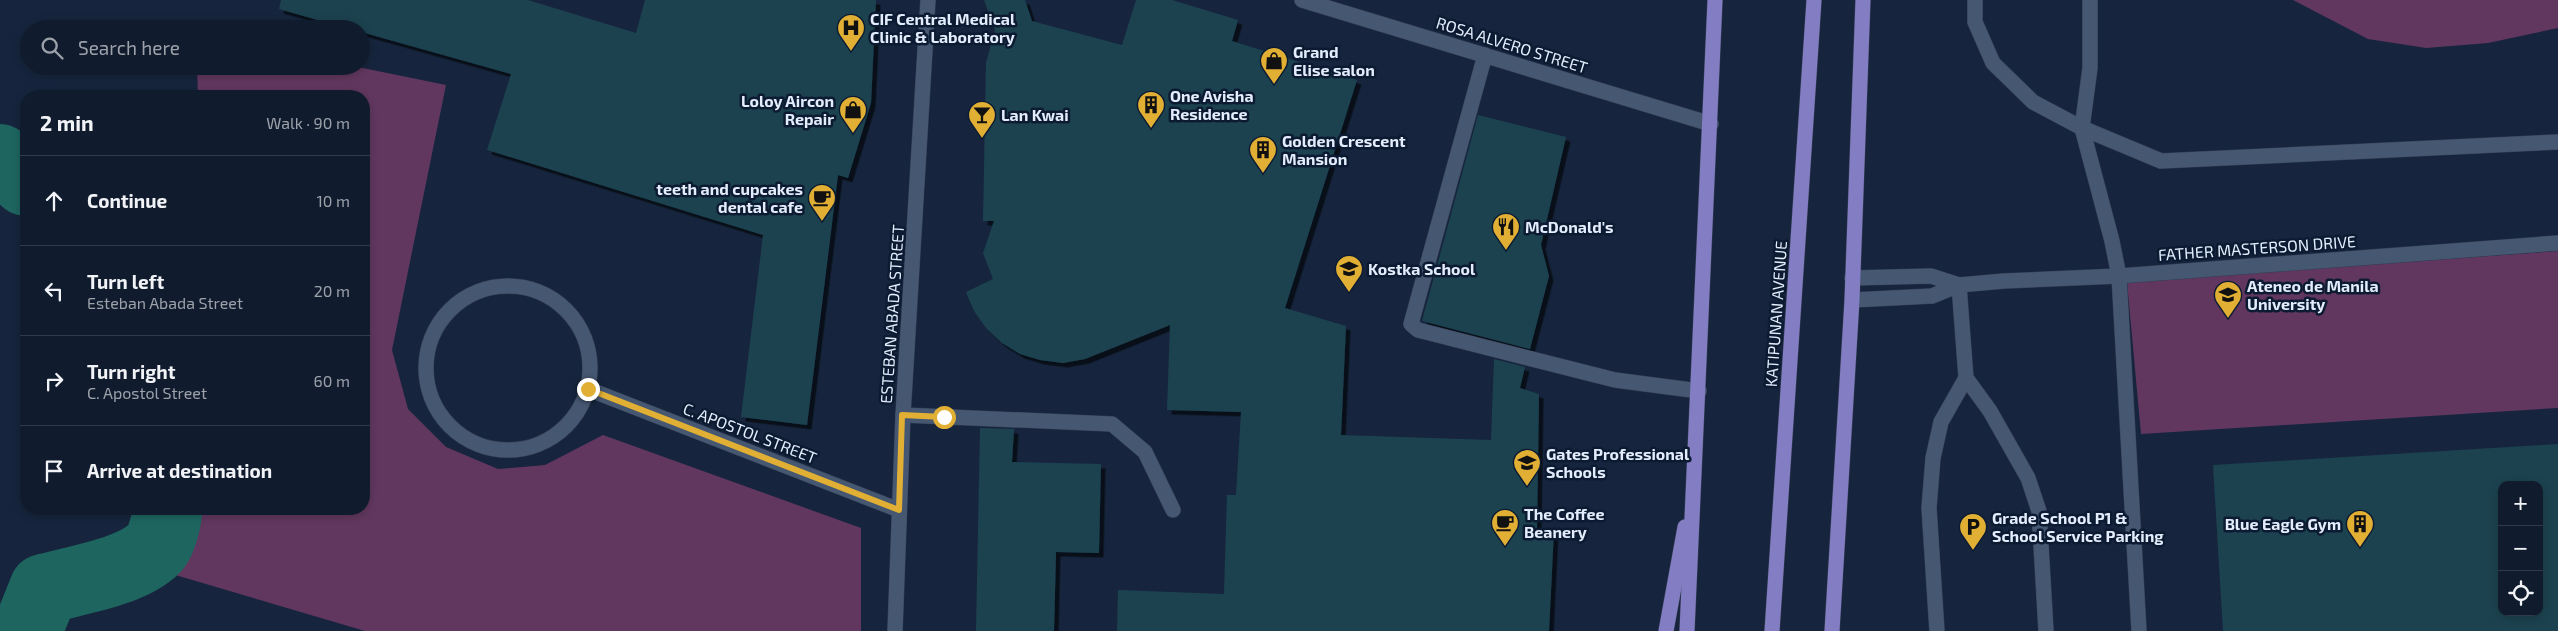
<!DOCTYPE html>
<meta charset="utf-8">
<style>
:root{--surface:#101c2e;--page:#192536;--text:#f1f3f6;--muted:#9ca1aa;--line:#303a4a}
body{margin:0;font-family:"Exo 2",sans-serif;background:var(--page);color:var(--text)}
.controls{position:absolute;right:15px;bottom:15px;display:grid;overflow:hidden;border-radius:10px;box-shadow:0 2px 8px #0003}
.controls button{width:45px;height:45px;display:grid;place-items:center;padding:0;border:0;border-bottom:1px solid var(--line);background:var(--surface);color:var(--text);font:25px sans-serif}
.stop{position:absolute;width:15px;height:15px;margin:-11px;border:4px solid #e1af34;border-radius:50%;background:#fff}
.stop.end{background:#e1af34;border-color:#fff;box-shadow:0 1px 5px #0008}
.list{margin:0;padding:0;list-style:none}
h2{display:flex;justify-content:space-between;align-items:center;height:65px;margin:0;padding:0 20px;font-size:21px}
h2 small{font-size:16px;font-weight:400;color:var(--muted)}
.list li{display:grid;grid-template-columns:32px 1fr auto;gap:15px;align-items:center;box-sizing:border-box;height:90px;padding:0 20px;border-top:1px solid var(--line)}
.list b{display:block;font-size:19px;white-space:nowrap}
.list p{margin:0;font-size:16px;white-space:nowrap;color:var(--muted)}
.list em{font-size:16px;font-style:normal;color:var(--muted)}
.icon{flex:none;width:28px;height:28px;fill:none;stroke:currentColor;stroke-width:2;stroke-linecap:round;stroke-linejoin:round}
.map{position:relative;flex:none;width:2558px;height:631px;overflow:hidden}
.search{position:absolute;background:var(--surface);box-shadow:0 2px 8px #0003;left:20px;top:20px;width:350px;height:55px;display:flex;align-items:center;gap:12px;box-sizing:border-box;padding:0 18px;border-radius:28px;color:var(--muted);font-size:19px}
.panel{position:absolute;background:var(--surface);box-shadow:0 2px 8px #0003;left:20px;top:90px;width:350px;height:425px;border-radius:20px}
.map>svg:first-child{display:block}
</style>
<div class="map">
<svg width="2558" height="631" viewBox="0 0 2558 631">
<defs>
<filter id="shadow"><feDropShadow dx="4.5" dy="4.5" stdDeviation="0" flood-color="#0009"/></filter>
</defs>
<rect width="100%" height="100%" fill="#16253d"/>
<!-- green -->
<g fill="#61375f">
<path d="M2293 0H2558V28L2488 43 2426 48 2368 39Z"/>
<path d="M197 66H353L446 85 392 350 408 409 446 447 498 469 545 465 603 435 861 528V631H365L172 574 185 509H364V96H198Z"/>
<path d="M2558 251V408L2141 434 2127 282Z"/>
</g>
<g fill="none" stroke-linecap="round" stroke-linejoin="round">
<!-- river -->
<g stroke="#1e6560" stroke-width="70">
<path d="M0 159 26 181"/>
<path d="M27 631 44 589C76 580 132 572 155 548 161 543 168 517 167 509"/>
</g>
</g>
<!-- building -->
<g fill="#1c4250" fill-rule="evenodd" filter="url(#shadow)">
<path d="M281 0H528L636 33 645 0H876L871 103 848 178 838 175 807 425 741 417 763 235 487 150 511 74 361 32V29H349L279 9Z"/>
<path d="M984 0H1025L1032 21 1122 45 1136 0H1172L1238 20 1232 41 1357 80 1285 308 1346 326 1341 435 1491 440 1494 359 1525 367 1520 388 1539 394 1537 530H1554L1549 631H1117L1118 590 1224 594 1227 495H1236L1241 412 1167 410 1170 325 1085 359 1063 363 1040 360 1020 354 1002 343 986 328 974 311 966 292 993 279 983 253 994 221H983L986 63 995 30Z"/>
<path d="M1478 115 1566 137 1541 245 1549 276 1530 349 1422 321Z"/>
<path d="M980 428 1014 429 1012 462 1101 464 1099 553 1056 552 1054 631H976Z"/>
<path d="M2558 444V631H2223L2213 465ZM2502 485H2539V612H2502Z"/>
</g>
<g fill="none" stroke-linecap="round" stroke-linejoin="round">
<defs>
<g id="minor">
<path d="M1302 0 1711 124"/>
<path d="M1975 0V22L1993 63 2033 102 2082 128 2161 161 2558 142"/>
<path d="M2090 0V68L2082 128 2112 241 2119 276 2139 631"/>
<path d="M1485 55 1411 324 1418 330 1615 380 1699 391"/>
<path d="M1852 278 1931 276 1959 285"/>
<path d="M1959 285 1966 378 1990 411 2028 478 2039 511 2046 631"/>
<circle cx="508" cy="368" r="82"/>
<path d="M1852 300 1932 296 1959 285 2004 281 2119 276 2558 243"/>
<path d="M588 389 899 510"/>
<path d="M903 415 1112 424 1145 452 1173 510"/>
<path d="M895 631 903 415 928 0"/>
<path d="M1937 631 1929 508 1933 458 1941 422 1966 378"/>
</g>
<g id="major">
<path d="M1666 631 1685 527"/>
<path d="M1687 631 1715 0"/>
<path d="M1772 631 1814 0"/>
<path d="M1832 631 1852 300 1863 0"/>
</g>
</defs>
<!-- minor casing -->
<use href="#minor" stroke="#343e53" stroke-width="16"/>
<!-- major casing -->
<use href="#major" stroke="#343e53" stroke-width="16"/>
<!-- minor -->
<use href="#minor" stroke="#455771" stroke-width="15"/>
<!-- major -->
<use href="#major" stroke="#837dc3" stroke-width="15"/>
</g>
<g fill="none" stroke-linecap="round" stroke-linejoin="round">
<!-- route -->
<path stroke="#e1af34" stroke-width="6" d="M588 389 899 510 902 415 944 417"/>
</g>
<!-- icons -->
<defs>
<symbol id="hospital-pin" viewBox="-11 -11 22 30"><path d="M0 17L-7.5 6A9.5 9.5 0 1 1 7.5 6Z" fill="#e1af34" stroke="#0c1b32"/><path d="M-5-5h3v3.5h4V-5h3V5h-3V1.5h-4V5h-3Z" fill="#111"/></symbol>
<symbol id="shop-pin" viewBox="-11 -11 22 30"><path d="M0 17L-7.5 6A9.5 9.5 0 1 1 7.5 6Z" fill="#e1af34" stroke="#0c1b32"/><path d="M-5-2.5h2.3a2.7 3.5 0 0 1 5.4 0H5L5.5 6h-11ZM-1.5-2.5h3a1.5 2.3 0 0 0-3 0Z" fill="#111"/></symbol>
<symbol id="building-pin" viewBox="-11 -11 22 30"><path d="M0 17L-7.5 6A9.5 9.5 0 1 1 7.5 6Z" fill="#e1af34" stroke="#0c1b32"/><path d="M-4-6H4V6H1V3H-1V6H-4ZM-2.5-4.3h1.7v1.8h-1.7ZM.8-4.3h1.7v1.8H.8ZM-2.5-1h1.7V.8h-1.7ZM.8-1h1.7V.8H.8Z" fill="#111"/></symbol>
<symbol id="bar-pin" viewBox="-11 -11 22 30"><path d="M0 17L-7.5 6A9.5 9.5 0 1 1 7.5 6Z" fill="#e1af34" stroke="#0c1b32"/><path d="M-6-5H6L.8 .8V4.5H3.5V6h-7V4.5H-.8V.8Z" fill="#111"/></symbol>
<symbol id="cafe-pin" viewBox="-11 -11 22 30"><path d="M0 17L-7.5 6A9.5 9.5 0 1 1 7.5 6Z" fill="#e1af34" stroke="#0c1b32"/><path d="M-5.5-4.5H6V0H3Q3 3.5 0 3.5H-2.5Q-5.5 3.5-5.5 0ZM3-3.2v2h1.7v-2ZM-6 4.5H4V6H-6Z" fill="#111"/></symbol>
<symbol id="restaurant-pin" viewBox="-11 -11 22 30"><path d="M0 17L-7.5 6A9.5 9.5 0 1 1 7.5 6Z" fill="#e1af34" stroke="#0c1b32"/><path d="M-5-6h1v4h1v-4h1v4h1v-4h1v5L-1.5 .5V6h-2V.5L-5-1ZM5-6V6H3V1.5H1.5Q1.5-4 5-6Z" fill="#111"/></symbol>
<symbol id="school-pin" viewBox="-11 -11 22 30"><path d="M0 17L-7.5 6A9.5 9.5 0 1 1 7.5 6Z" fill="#e1af34" stroke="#0c1b32"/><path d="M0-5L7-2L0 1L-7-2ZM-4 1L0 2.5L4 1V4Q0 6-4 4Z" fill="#111"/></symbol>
<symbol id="university-pin" viewBox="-11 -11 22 30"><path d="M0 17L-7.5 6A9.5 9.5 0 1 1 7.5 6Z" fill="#e1af34" stroke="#0c1b32"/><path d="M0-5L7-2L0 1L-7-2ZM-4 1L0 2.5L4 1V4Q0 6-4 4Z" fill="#111"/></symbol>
<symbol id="parking-pin" viewBox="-11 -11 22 30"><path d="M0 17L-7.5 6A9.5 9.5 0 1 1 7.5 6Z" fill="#e1af34" stroke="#0c1b32"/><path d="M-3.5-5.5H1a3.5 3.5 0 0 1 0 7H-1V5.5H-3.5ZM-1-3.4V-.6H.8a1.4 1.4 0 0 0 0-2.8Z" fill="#111"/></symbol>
</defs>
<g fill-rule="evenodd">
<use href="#hospital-pin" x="835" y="12" width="32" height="43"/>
<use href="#shop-pin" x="1258" y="45" width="32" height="43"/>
<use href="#building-pin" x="1135" y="89" width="32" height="43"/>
<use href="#shop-pin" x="837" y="94" width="32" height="43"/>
<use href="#bar-pin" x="966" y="99" width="32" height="43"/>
<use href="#building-pin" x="1247" y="134" width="32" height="43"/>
<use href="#cafe-pin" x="806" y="182" width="32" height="43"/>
<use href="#restaurant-pin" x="1490" y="211" width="32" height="43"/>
<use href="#school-pin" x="1333" y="253" width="32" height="43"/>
<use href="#university-pin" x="2212" y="279" width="32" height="43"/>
<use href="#university-pin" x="1511" y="447" width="32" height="43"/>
<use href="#cafe-pin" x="1489" y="507" width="32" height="43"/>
<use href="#building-pin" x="2344" y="508" width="32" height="43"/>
<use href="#parking-pin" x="1957" y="511" width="32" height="43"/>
</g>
<g text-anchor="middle" stroke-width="5" stroke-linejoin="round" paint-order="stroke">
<!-- poi labels -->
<g font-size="16" font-weight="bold" fill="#e3edfd" stroke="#0c1b32" text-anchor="start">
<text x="870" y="25">CIF Central Medical<tspan x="870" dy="18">Clinic &amp; Laboratory</tspan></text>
<text x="1293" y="58">Grand<tspan x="1293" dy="18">Elise salon</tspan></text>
<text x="1170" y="102">One Avisha<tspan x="1170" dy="18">Residence</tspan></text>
<text x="834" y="107" text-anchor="end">Loloy Aircon<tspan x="834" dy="18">Repair</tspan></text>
<text x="1001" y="121">Lan Kwai</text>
<text x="1282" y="147">Golden Crescent<tspan x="1282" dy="18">Mansion</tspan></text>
<text x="803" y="195" text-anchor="end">teeth and cupcakes<tspan x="803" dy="18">dental cafe</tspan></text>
<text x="1525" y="233">McDonald's</text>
<text x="1368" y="275">Kostka School</text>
<text x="2247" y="292">Ateneo de Manila<tspan x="2247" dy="18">University</tspan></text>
<text x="1546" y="460">Gates Professional<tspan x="1546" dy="18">Schools</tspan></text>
<text x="1524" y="520">The Coffee<tspan x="1524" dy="18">Beanery</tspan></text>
<text x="1992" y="524">Grade School P1 &amp;<tspan x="1992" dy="18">School Service Parking</tspan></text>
<text x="2341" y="530" text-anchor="end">Blue Eagle Gym</text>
</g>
<!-- street labels -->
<g font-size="16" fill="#e3edfd" stroke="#0c1b32">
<text transform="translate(1512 45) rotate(17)" y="6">ROSA ALVERO STREET</text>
<text transform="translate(2257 248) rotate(-4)" y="6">FATHER MASTERSON DRIVE</text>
<text transform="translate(892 314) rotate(-86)" y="6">ESTEBAN ABADA STREET</text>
<text transform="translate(1776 314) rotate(-86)" y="6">KATIPUNAN AVENUE</text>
<text transform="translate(750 433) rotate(21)" y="6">C. APOSTOL STREET</text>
</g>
</g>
</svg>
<div class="controls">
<button>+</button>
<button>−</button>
<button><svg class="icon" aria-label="locate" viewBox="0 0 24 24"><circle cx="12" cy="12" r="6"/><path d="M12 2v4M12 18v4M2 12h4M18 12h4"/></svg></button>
</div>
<div class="stop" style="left:944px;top:417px"></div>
<div class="stop end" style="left:588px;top:389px"></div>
<div class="search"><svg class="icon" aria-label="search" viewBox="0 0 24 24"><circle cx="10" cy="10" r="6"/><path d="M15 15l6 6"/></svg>Search here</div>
<section class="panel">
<h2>2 min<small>Walk · 90 m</small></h2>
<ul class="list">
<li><svg class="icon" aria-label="ahead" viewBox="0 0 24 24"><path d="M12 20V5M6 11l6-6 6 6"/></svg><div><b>Continue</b></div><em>10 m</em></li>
<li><svg class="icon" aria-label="left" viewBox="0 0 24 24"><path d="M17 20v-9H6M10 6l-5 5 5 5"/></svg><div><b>Turn left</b><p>Esteban Abada Street</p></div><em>20 m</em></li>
<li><svg class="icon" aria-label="right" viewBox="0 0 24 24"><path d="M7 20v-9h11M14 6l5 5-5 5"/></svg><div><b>Turn right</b><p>C. Apostol Street</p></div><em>60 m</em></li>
<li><svg class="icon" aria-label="arrive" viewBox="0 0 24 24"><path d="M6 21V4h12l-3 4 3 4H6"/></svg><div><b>Arrive at destination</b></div></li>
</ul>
</section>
</div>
